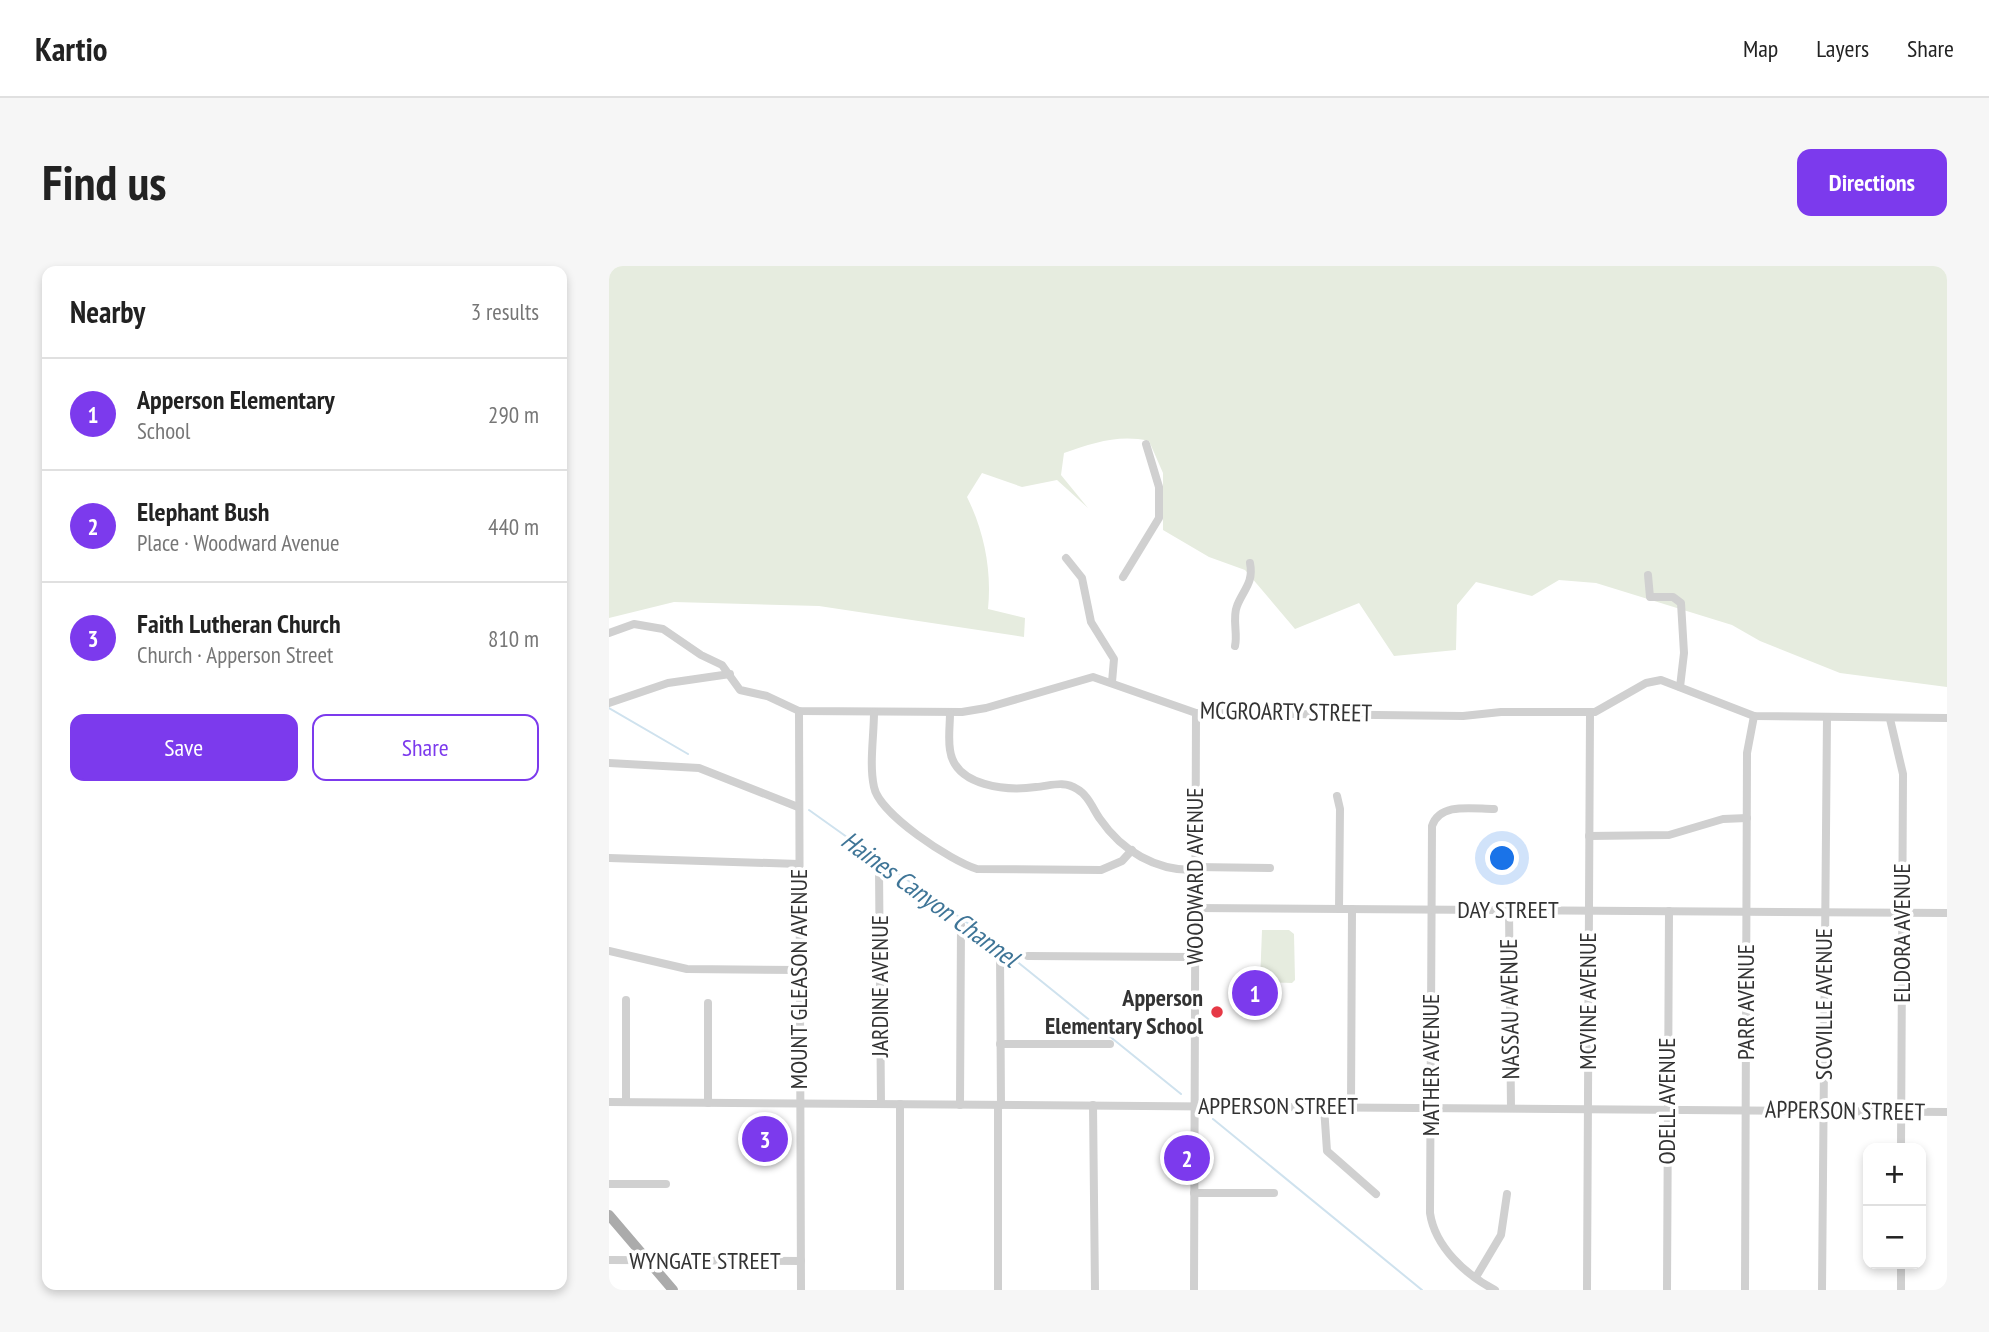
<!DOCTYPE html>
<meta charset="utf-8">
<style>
:root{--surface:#fff;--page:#f6f6f6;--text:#222;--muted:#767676;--line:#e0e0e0;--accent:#7c3aed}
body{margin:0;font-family:"PT Sans Narrow",sans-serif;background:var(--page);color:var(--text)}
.controls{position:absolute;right:21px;bottom:21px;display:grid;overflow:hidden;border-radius:14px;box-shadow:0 4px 10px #0003}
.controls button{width:63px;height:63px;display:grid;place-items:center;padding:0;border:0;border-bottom:2px solid var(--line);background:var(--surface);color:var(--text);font:35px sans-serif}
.you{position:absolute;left:894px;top:593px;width:24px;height:24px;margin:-18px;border:5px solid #fff;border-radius:50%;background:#1a73e8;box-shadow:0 0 0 10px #1a73e833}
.badge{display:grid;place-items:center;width:46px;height:46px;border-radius:50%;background:var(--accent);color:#fff;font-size:23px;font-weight:700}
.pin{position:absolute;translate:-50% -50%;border:4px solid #fff;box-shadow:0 2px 7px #0006}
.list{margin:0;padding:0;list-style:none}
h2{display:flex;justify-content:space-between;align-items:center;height:91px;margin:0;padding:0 28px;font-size:30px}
h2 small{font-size:23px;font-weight:400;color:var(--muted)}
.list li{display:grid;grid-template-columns:46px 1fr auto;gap:21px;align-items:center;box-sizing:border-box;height:112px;padding:0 28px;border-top:2px solid var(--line)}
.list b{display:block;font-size:26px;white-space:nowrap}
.list p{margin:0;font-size:23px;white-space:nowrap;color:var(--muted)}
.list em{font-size:23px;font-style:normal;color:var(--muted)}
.actions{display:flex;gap:14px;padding:21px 28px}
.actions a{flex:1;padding:16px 0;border:2px solid var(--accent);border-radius:14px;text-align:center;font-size:24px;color:var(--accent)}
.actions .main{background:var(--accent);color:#fff}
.map{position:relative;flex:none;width:1338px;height:1024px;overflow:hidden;border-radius:14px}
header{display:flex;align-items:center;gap:42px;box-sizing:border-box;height:98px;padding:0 35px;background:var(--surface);border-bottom:2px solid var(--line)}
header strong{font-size:33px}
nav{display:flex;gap:38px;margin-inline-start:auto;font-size:24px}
.intro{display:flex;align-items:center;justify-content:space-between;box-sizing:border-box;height:168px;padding:0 42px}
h1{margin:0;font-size:49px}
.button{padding:18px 32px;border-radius:14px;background:var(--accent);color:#fff;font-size:24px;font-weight:700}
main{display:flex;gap:42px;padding:0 42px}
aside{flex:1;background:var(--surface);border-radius:14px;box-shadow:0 4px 10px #0003}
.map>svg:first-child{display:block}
</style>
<header>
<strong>Kartio</strong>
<nav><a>Map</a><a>Layers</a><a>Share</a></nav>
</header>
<div class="intro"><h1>Find us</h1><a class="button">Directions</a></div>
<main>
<aside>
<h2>Nearby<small>3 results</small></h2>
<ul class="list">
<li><span class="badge">1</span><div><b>Apperson Elementary</b><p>School</p></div><em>290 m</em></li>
<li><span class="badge">2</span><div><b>Elephant Bush</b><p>Place · Woodward Avenue</p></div><em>440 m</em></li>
<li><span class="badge">3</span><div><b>Faith Lutheran Church</b><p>Church · Apperson Street</p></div><em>810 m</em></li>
</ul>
<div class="actions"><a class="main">Save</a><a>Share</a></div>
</aside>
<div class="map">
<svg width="1338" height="1024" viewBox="0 0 1338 1024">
<rect width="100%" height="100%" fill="#fff"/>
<!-- green -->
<g fill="#e6ecdf">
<path d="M0 0H1338V421L1231 407 1151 375 1123 359 987 317 950 314 923 330 867 316 848 339 847 384 785 390 750 337 686 363 636 304 600 291 554 264V207L540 175C510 168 484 177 455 187L452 209 479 242 448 214 413 221 373 207 358 231C375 265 383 304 379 343L416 352 415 371 210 340 65 336 0 352Z"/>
<path d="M653 664H680L685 668 686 714 683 717 651 716Z"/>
</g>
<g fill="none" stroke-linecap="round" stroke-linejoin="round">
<!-- stream -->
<g stroke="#cfe2ee" stroke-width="2">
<path d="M0 442 79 488"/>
<path d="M200 544 374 668 572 828"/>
<path d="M604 853 813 1024"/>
</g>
<!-- minor -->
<g stroke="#d0d0d0" stroke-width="8">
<path d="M457 292 473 312 482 356 505 393 503 416"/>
<path d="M1039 309 1041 331H1064L1072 337 1075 387 1071 421"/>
<path d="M514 311 550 252V221L537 178"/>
<path d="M0 367 25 358 54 363 92 389 113 399 131 424 158 430 190 445 353 446 377 442 484 411 587 447 854 450 892 446H986L1037 417 1052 414 1145 450 1338 452"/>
<path d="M626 380C629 368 623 352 628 340 634 324 645 317 641 297"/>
<path d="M0 437 59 417 121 408"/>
<path d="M190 445 192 1024"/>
<path d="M265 446C265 470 260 498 265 521 270 548 342 595 368 603L492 604 513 595 523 584"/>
<path d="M341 447C341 459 339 472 341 484 346 521 399 525 427 521 441 520 455 514 468 523 479 529 484 543 491 553 513 585 547 605 586 604"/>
<path d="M1281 453 1294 508 1292 882"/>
<path d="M0 497 90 502 189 541"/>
<path d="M728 530 731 543 730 643"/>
<path d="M885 543C864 543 831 536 823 560L821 947C826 981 857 1009 886 1024"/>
<path d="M980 570 1060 569 1114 553 1138 552"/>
<path d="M0 592 190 598"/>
<path d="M586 601 661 602"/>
<path d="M270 603 272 838"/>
<path d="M585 642 1338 647"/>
<path d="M900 644 902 842"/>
<path d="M0 685 78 703 190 704"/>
<path d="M391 687 392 839"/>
<path d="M419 690 585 691"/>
<path d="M17 734V836"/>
<path d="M391 778H501"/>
<path d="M0 836 1338 846"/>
<path d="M99 837V737"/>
<path d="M291 838V1024"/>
<path d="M351 839 352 659"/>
<path d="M484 839 486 1024"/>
<path d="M715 841 718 885 767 928"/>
<path d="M742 841 743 643"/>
<path d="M0 918H57"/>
<path d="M585 927H665"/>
<path d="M0 994 192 995"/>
<path d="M867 1011 892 969 898 928"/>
<path d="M389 1024V839"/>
<path d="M585 1024 587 447"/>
<path d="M978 1024 981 447"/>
<path d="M1058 1024 1060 645"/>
<path d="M1136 1024 1138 487 1145 450"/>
<path d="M1213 1024 1218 451"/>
<path d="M1292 1024V998"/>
</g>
<!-- major -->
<path stroke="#ababab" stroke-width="10" d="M0 949 64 1024"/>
</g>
<!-- markers -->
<circle fill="#e63946" stroke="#fff" stroke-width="2.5" cx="608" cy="746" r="7"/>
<g text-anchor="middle" stroke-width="7" stroke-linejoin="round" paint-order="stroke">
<!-- street labels -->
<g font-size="24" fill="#333" stroke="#fff">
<text transform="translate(677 446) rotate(1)" y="8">MCGROARTY STREET</text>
<text transform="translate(586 610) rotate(-90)" y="8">WOODWARD AVENUE</text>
<text x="899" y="652">DAY STREET</text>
<text transform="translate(1293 667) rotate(-90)" y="8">ELDORA AVENUE</text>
<text transform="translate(190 713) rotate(-90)" y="8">MOUNT GLEASON AVENUE</text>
<text transform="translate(271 720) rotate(-90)" y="8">JARDINE AVENUE</text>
<text transform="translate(979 735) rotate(-90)" y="8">MCVINE AVENUE</text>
<text transform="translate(1137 736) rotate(-90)" y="8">PARR AVENUE</text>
<text transform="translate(1215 738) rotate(-90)" y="8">SCOVILLE AVENUE</text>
<text transform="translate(901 743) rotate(-91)" y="8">NASSAU AVENUE</text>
<text transform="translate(822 799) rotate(-90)" y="8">MATHER AVENUE</text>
<text transform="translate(1058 835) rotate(-90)" y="8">ODELL AVENUE</text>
<text x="669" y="848">APPERSON STREET</text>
<text transform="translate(1236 845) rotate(1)" y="8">APPERSON STREET</text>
<text x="96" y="1003">WYNGATE STREET</text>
</g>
<!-- poi labels -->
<g font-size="24" font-weight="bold" fill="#333" stroke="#fff" text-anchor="end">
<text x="594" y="740">Apperson<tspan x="594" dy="28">Elementary School</tspan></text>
</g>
<!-- water labels -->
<g font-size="26" font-style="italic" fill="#3f7597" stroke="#fff">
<text transform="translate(321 633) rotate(36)" y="9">Haines Canyon Channel</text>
</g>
</g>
</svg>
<div class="controls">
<button>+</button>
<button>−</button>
</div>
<div class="you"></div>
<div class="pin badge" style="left:646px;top:727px">1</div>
<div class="pin badge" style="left:578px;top:892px">2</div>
<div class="pin badge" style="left:156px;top:873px">3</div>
</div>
</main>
